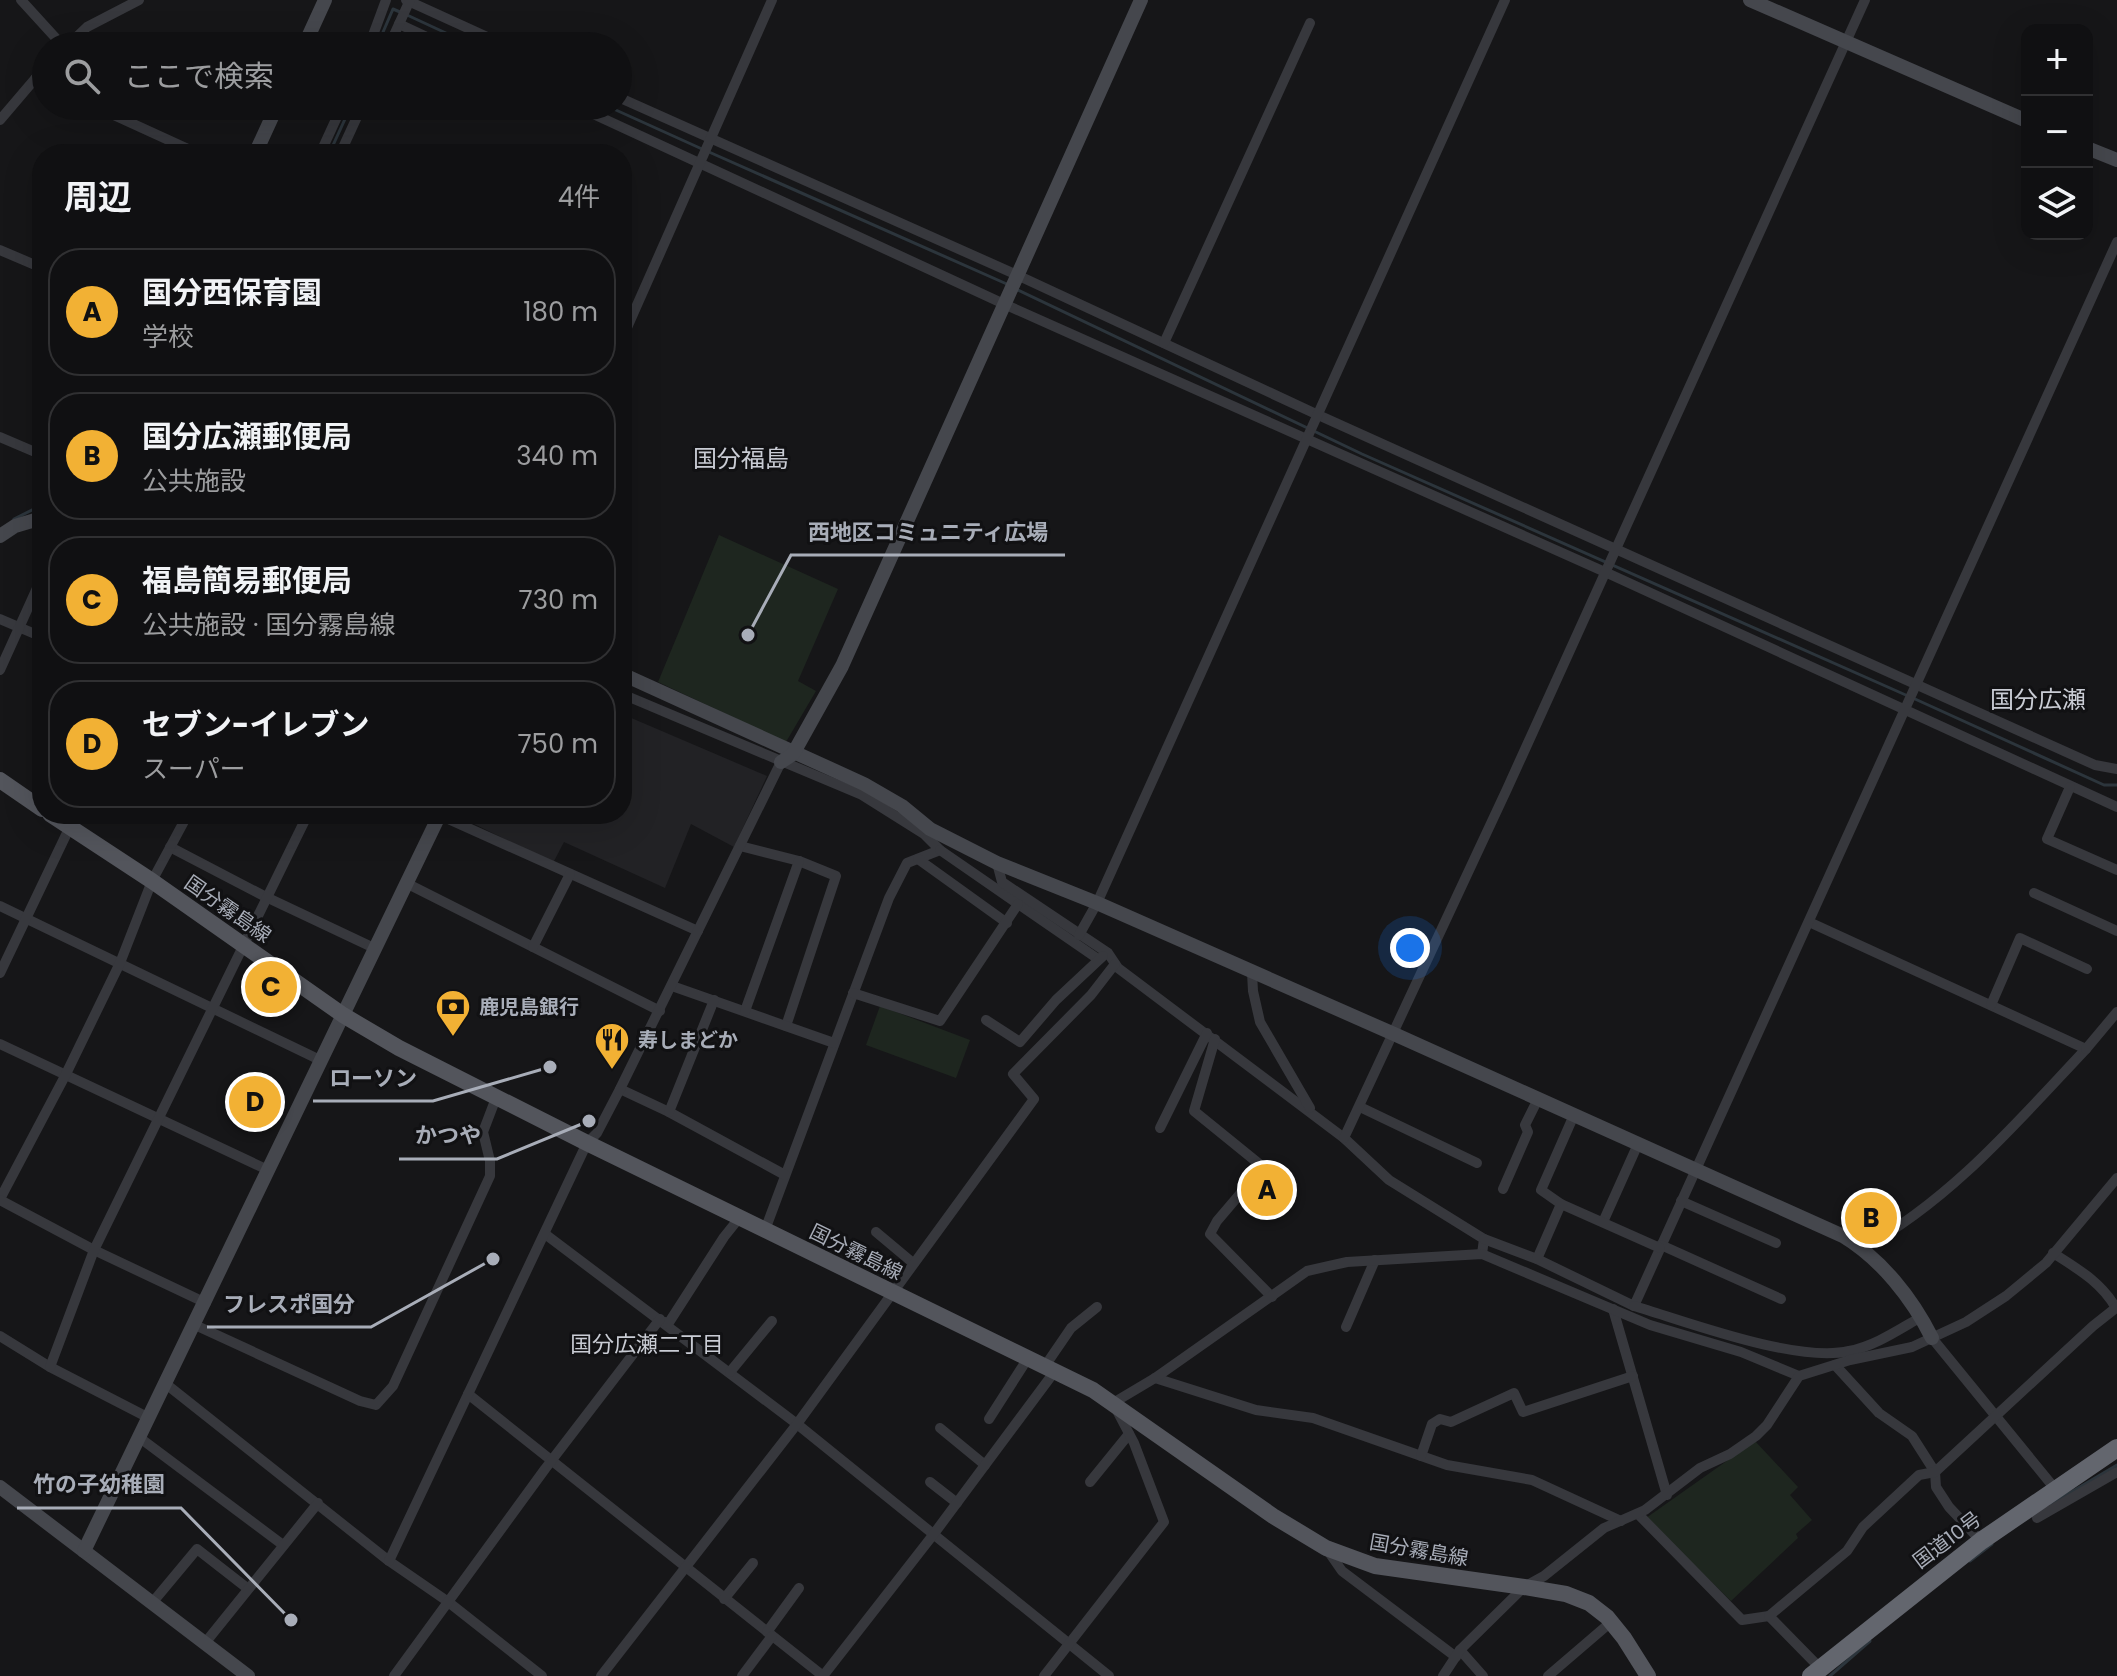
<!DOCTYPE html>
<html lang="ja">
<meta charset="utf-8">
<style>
:root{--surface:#101012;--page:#1e1e20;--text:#f1f3f6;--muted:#9c9d9f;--line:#303032;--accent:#f2b134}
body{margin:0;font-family:Poppins,"Noto Sans JP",sans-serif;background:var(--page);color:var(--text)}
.controls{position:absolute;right:24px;top:24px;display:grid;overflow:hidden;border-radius:16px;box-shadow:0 8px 32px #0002}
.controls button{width:72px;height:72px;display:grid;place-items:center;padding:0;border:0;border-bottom:2px solid var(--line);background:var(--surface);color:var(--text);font:40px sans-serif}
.you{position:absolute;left:1410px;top:948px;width:28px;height:28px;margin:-20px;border:6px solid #fff;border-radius:50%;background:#1a73e8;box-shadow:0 0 0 12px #1a73e833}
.badge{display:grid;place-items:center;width:52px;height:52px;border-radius:50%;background:var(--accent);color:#111;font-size:26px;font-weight:700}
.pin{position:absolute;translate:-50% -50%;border:4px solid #fff;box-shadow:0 2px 8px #0006}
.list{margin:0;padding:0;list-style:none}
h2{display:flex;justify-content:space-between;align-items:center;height:104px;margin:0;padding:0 32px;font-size:34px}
h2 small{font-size:26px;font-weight:400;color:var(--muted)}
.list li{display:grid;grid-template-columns:52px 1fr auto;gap:24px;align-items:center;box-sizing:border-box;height:128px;margin:0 16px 16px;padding:0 16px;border:2px solid var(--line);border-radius:32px}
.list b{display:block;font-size:30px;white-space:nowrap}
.list p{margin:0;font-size:26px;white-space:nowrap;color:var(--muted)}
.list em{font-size:26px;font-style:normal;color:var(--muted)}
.icon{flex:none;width:44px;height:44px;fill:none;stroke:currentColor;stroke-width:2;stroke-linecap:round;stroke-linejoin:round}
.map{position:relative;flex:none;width:2117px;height:1676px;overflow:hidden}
.search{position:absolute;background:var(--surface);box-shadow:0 8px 32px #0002;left:32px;top:32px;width:600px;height:88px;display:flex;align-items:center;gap:20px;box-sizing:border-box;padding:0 28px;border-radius:44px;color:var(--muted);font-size:30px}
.panel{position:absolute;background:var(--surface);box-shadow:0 8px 32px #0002;left:32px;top:144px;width:600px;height:680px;border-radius:32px}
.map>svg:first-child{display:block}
</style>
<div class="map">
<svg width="2117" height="1676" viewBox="0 0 2117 1676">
<rect width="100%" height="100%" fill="#161618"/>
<!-- built -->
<path fill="#222225" d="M622 714 767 776 734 847 691 824 665 888 564 842 553 863 454 814H622Z"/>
<!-- green -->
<g fill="#1e261f">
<path d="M719 535 838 589 798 681 816 691 786 742 658 682Z"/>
<path d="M880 1006 970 1040 956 1078 866 1045Z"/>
<path d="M1755 1441 1798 1487 1790 1495 1812 1520 1796 1534 1798 1538 1731 1601 1646 1518Z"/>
</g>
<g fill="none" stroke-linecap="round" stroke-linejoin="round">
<!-- stream -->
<g stroke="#2c353c" stroke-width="3">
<path d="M407 15 474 46"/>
<path d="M377 46 393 9 400 12"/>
<path d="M607 106 702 149"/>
<path d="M709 152 1009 285"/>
<path d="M329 154 351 106"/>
<path d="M1016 289 1362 454 1908 696"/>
<path d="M14 519 42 505"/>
<path d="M1915 699 2104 785H2117"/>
<path d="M2051 1504 2117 1465"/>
<path d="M1970 1561 1992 1544"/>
<path d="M1830 1676 1870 1641"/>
</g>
<!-- street -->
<g stroke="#37383d" stroke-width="10">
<path d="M21 0 63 46"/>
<path d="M406 0 507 46"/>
<path d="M399 24 446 46"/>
<path d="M67 46 87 27 139 0"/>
<path d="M369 46 386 0"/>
<path d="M389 46 410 0"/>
<path d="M35 79 46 84"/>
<path d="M618 97 1017 275 1316 414 2095 765 2117 769"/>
<path d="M94 106 199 154"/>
<path d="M576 106 1004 304 1605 572 2117 807"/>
<path d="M0 120 46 66"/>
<path d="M320 154 342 106"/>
<path d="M340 154 362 106"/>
<path d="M0 250 42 268"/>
<path d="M622 339 772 0"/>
<path d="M1164 343 1310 23"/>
<path d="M0 437 42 455"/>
<path d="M0 619 42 637"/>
<path d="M0 670 42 577"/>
<path d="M622 694 862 795 924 834 940 850 907 863 889 898 765 1230"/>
<path d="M2070 787 2047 839 2117 870"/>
<path d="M437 814 698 931"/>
<path d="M740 846 799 861 836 876 786 1026"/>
<path d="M170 847 266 897 374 948"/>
<path d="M940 850 1098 959"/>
<path d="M918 859 1007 923"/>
<path d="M997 863 1002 882 1108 953 1118 968 1344 1138 1389 1180 1484 1239 1482 1254"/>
<path d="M406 883 660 1011"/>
<path d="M2034 893 2117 931"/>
<path d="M0 906 320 1060"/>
<path d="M1809 922 2086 1049C2017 1122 1952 1199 1863 1248"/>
<path d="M1079 935 1097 903 1505 0"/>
<path d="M533 947 570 874"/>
<path d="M0 973 76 814"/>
<path d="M1252 973 1253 991 1260 1022 1310 1108"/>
<path d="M672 986 834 1043"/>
<path d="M853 993 940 1021 1018 904"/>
<path d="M1991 1005 2020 938 2087 969"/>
<path d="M745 1011 799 861"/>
<path d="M986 1020 1020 1042 1056 1000 1103 956"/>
<path d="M1215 1039 1194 1111 1263 1167 1217 1221 1210 1234 1272 1297"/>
<path d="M0 1044 268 1170"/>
<path d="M2086 1049 2117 1012"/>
<path d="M620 1089 669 1112 785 1175"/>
<path d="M1360 1107 1477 1163"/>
<path d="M669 1112 714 1000"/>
<path d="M1160 1128 1207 1033"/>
<path d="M1344 1138 1507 789 1865 0"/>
<path d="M1503 1189 1528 1132 1525 1125 1538 1099"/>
<path d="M0 1199 65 1076 120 963 152 881 188 814"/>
<path d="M0 1200 94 1250 206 1303"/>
<path d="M1681 1201 1776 1243"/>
<path d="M1561 1204 1541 1190 1574 1115"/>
<path d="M1603 1222 1638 1144"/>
<path d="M876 1232 913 1263"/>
<path d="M545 1234 797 1424 1109 1676"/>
<path d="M1484 1239 1537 1259 1634 1306 2117 242"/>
<path d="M1661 1245 1781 1299"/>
<path d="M2053 1253C2078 1269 2101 1282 2116 1308"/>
<path d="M1537 1259 1561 1204 1660 1248"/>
<path d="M1634 1306C1688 1322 1796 1363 1849 1351 1875 1346 1898 1330 1921 1317"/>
<path d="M1613 1309 1667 1495"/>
<path d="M665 1322 668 1324 724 1237 740 1217"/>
<path d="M195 1325 360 1401 376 1405 393 1386 490 1176V1161L483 1132 496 1098"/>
<path d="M1346 1327 1375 1260"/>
<path d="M0 1336 50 1367 149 1418"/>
<path d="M1932 1338 2056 1490"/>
<path d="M1835 1365 1879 1413 1912 1436 1935 1472 1936 1487 1949 1507 1981 1541"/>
<path d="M1045 1366 1071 1328 1097 1307"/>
<path d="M50 1367 94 1250 308 814"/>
<path d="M730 1372 772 1321"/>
<path d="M1155 1378 1256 1410 1313 1418 1447 1465 1532 1480 1621 1521"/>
<path d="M166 1384 389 1561 447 1601 542 1676"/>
<path d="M468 1394 823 1676"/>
<path d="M989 1419 1028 1358"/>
<path d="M940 1428 985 1465"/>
<path d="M140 1438 283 1545"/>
<path d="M1421 1456 1432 1424 1440 1419 1451 1422 1514 1393 1523 1412 1633 1376"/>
<path d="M930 1482 957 1503"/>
<path d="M1090 1482 1129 1434"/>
<path d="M1638 1514 1742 1620 1769 1616"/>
<path d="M2037 1518 2117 1472"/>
<path d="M1326 1548 1342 1571 1456 1657"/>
<path d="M389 1561 587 1143 597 1133 620 1089 781 762"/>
<path d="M724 1599 753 1563"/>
<path d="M152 1603 197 1549 247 1588"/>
<path d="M767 1632 799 1588"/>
<path d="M205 1643 318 1503"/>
<path d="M1460 1650 1483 1676"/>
<path d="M1821 1669 1769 1616 1847 1551 1863 1527 1919 1475 1935 1472 2093 1326 2117 1307"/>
<path d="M394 1676 545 1469 660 1319"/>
<path d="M601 1676 797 1424 1034 1099 1013 1074 1091 995 1115 964"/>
<path d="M742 1676 772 1636"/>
<path d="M823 1676 933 1535 1055 1371"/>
<path d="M1044 1676 1164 1522 1134 1443 1113 1403 1155 1378 1307 1271 1347 1262 1482 1254 1650 1325 1741 1352 1799 1376"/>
<path d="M1443 1676 1460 1650 1524 1587 1544 1576 1604 1528 1645 1510 1700 1468 1730 1454 1756 1436 1767 1425 1799 1376 1850 1360 1912 1347 1966 1322 2006 1296 2046 1263 2117 1178"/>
<path d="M1548 1676 1611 1622"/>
</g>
<!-- secondary -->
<g stroke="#45474d" stroke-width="14">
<path d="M1750 0 2027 121"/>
<path d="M304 46 325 0"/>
<path d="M2087 148 2117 160"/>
<path d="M255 154 277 106"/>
<path d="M0 536 15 526 42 518"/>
<path d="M622 674 864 784 902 806 930 829 997 863 1097 903 1394 1034 1843 1236C1881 1259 1912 1298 1932 1338"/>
<path d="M781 762 793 754 842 666 1141 0"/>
<path d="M0 1487 248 1676"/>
<path d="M84 1551 440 814"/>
</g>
<!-- primary -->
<g stroke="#53555c" stroke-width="16">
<path d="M0 780 42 809"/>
<path d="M50 814 152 881 343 1015 399 1048 587 1143 1093 1390 1273 1516 1326 1548 1375 1566 1524 1587 1566 1594 1589 1603 1607 1617 1624 1638 1648 1676"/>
</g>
<!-- highway -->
<path stroke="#63666e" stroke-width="18" d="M1811 1676 1981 1541 2117 1448"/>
</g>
<!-- icons -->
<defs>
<symbol id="bank-pin" viewBox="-11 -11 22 30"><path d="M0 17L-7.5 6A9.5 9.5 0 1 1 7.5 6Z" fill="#f2b134" stroke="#111113"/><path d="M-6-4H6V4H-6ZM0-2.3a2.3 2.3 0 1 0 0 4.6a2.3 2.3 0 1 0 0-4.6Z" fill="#111"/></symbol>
<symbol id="restaurant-pin" viewBox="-11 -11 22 30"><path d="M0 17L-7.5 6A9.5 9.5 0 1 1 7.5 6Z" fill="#f2b134" stroke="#111113"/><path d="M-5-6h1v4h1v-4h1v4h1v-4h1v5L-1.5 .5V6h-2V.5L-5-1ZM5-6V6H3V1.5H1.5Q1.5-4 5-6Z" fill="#111"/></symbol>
</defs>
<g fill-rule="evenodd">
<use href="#bank-pin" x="433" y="987" width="40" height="54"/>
<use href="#restaurant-pin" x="592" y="1020" width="40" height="54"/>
</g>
<g text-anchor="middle" stroke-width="6" stroke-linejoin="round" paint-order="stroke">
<!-- street labels -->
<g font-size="20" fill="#a8adb8" stroke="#111113">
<text transform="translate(228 909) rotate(35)" y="7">国分霧島線</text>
<text transform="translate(856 1252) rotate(26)" y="7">国分霧島線</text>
<text transform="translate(1947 1540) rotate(-37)" y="7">国道10号</text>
<text transform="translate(1419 1550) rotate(10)" y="7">国分霧島線</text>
</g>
<!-- poi labels -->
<g font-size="20" font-weight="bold" fill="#a8adb8" stroke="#111113" text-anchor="start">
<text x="479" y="1014">鹿児島銀行</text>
<text x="638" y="1047">寿しまどか</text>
</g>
<!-- neighbourhood labels -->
<g font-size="22" fill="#c9ccd4" stroke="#111113">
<text x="647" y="1352">国分広瀬二丁目</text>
</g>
<!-- quarter labels -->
<g font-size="24" fill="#c9ccd4" stroke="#111113">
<text x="741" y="467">国分福島</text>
<text x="2038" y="708">国分広瀬</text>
</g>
</g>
<!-- callouts -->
<path fill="none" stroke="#a8adb8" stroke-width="3" d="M748 635L791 555H1065M550 1067L433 1101H313M589 1121L497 1159H399M493 1259L371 1327H207M291 1620L181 1508H17"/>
<g fill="#a8adb8" stroke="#111113" stroke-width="3">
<circle cx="748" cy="635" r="8"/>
<circle cx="550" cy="1067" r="8"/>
<circle cx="589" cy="1121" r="8"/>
<circle cx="493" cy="1259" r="8"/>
<circle cx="291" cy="1620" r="8"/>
</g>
<g font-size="22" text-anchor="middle" font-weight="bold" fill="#a8adb8" stroke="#111113" stroke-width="6" stroke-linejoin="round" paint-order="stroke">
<text x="928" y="540">西地区コミュニティ広場</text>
<text x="373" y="1086">ローソン</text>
<text x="448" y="1143">かつや</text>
<text x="289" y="1312">フレスポ国分</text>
<text x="99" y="1492">竹の子幼稚園</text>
</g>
</svg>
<div class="controls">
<button>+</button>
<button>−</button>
<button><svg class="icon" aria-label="layers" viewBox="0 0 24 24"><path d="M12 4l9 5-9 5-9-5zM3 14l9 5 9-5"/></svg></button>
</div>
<div class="you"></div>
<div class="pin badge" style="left:1267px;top:1190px">A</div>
<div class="pin badge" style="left:1871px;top:1218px">B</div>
<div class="pin badge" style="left:271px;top:987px">C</div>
<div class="pin badge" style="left:255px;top:1102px">D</div>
<div class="search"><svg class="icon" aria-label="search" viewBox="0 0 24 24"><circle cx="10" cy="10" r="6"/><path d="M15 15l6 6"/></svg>ここで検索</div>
<section class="panel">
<h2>周辺<small>4件</small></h2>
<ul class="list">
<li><span class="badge">A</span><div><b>国分西保育園</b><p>学校</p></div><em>180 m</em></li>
<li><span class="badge">B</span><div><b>国分広瀬郵便局</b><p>公共施設</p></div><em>340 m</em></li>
<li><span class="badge">C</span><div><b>福島簡易郵便局</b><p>公共施設 · 国分霧島線</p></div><em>730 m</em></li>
<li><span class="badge">D</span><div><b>セブン-イレブン</b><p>スーパー</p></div><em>750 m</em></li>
</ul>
</section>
</div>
